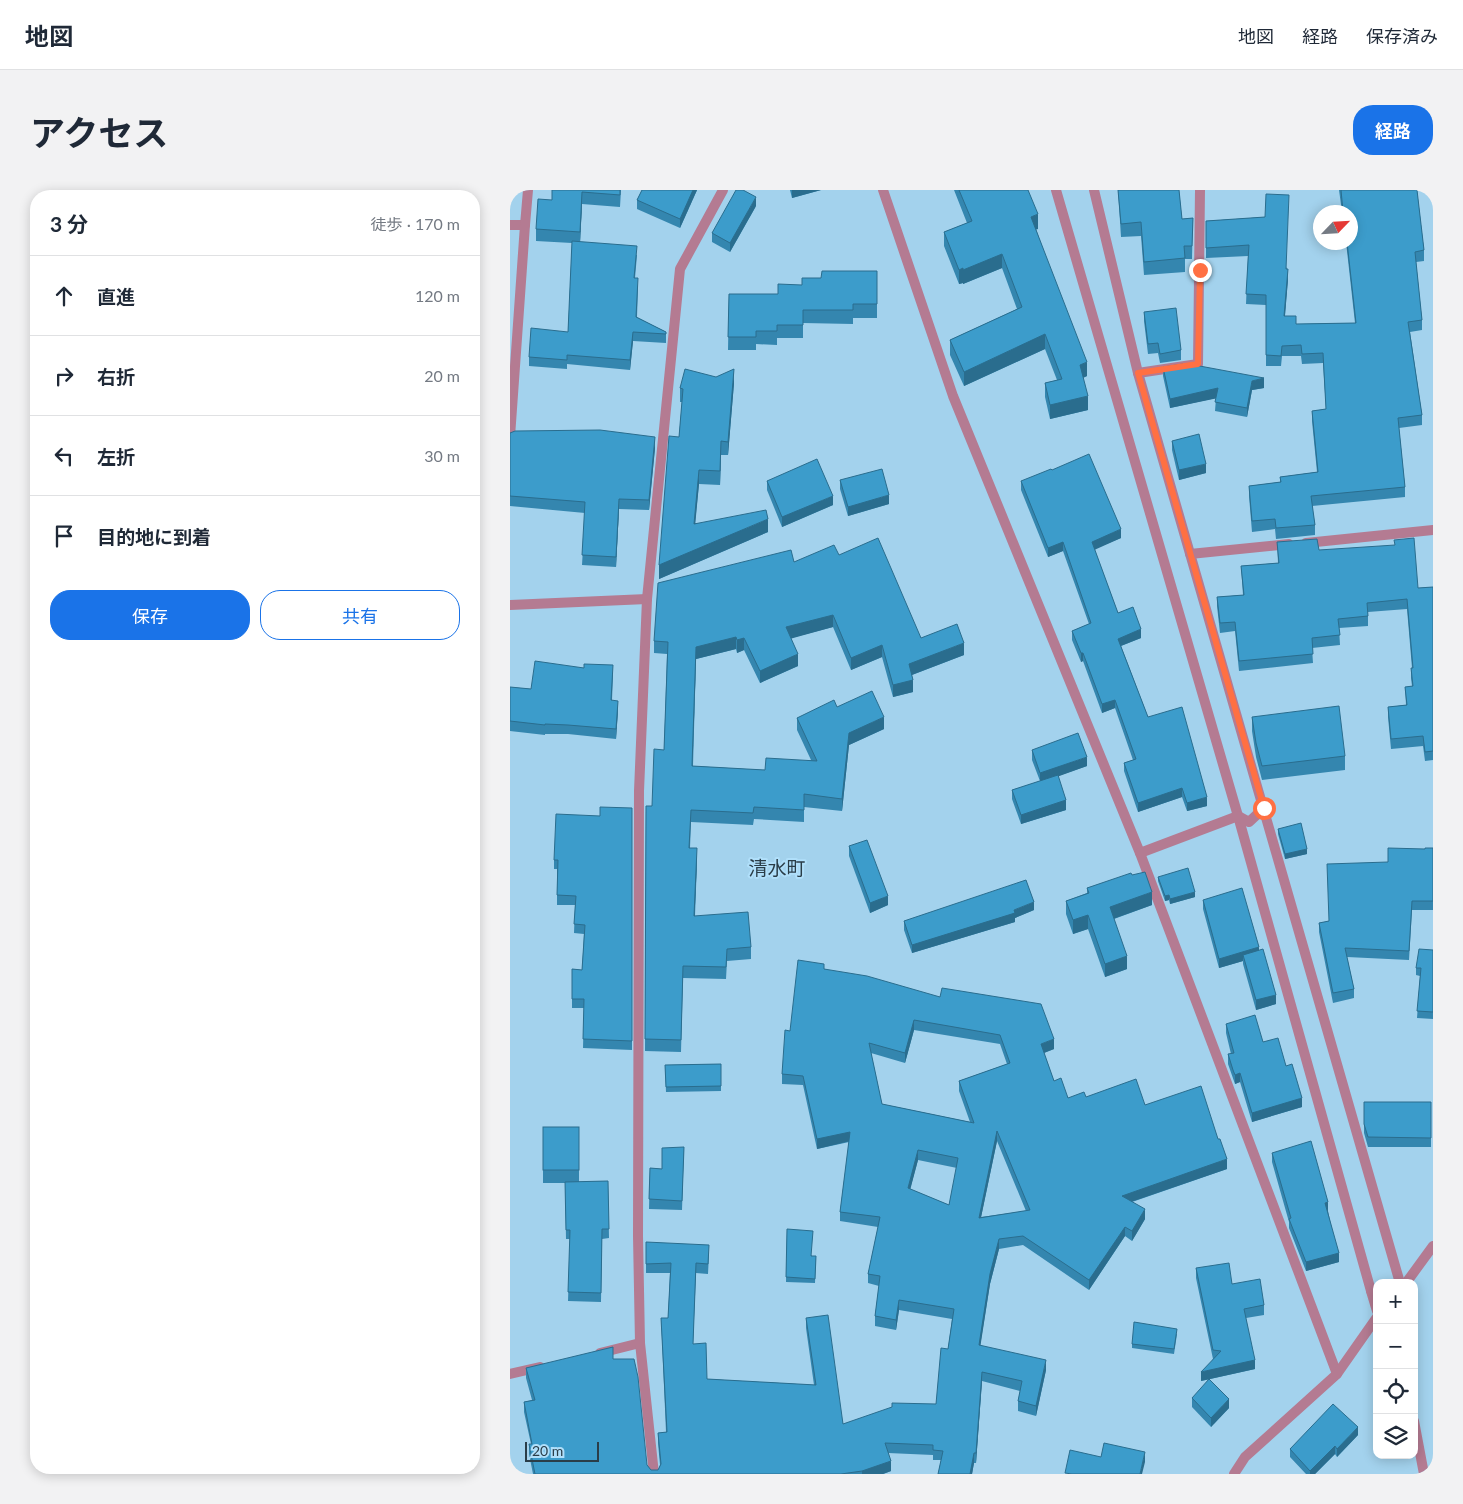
<!DOCTYPE html>
<html lang="ja">
<meta charset="utf-8">
<style>
:root{--surface:#fff;--page:#f2f2f3;--text:#1f2937;--muted:#747a83;--line:#e0e1e3;--accent:#1a73e8}
body{margin:0;font-family:Lato,"Noto Sans JP",sans-serif;background:var(--page);color:var(--text)}
.controls{position:absolute;right:15px;bottom:15px;display:grid;overflow:hidden;border-radius:10px;box-shadow:0 2px 12px #0003}
.controls button{width:45px;height:45px;display:grid;place-items:center;padding:0;border:0;border-bottom:1px solid var(--line);background:var(--surface);color:var(--text);font:25px sans-serif}
.compass{position:absolute;left:803px;top:15px;width:45px;height:45px;border-radius:50%;background:var(--surface);box-shadow:0 2px 12px #0003;rotate:65deg}
.scale{position:absolute;left:15px;bottom:12px;width:74px;box-sizing:border-box;padding-left:5px;border:2px solid #2a3d48;border-top:0;font-size:14px;line-height:18px;white-space:nowrap;color:#2a3d48;-webkit-text-stroke:4px #b0dffa;paint-order:stroke}
.stop{position:absolute;width:15px;height:15px;margin:-11px;border:4px solid #ff7043;border-radius:50%;background:#fff}
.stop.end{background:#ff7043;border-color:#fff;box-shadow:0 1px 5px #0008}
.list{margin:0;padding:0;list-style:none}
h2{display:flex;justify-content:space-between;align-items:center;height:65px;margin:0;padding:0 20px;font-size:21px}
h2 small{font-size:16px;font-weight:400;color:var(--muted)}
.list li{display:grid;grid-template-columns:32px 1fr auto;gap:15px;align-items:center;box-sizing:border-box;height:80px;padding:0 20px;border-top:1px solid var(--line)}
.list b{display:block;font-size:19px;white-space:nowrap}
.list em{font-size:16px;font-style:normal;color:var(--muted)}
.actions{display:flex;gap:10px;padding:15px 20px}
.actions a{flex:1;padding:11px 0;border:1px solid var(--accent);border-radius:20px;text-align:center;font-size:18px;color:var(--accent)}
.actions .main{background:var(--accent);color:#fff}
.icon{flex:none;width:28px;height:28px;fill:none;stroke:currentColor;stroke-width:2;stroke-linecap:round;stroke-linejoin:round}
.map{position:relative;flex:none;width:923px;height:1284px;overflow:hidden;border-radius:20px}
header{display:flex;align-items:center;gap:30px;box-sizing:border-box;height:70px;padding:0 25px;background:var(--surface);border-bottom:1px solid var(--line)}
header strong{font-size:24px}
nav{display:flex;gap:28px;margin-inline-start:auto;font-size:18px}
.intro{display:flex;align-items:center;justify-content:space-between;box-sizing:border-box;height:120px;padding:0 30px}
h1{margin:0;font-size:35px}
.button{padding:12px 22px;border-radius:20px;background:var(--accent);color:#fff;font-size:18px;font-weight:700}
main{display:flex;gap:30px;padding:0 30px}
aside{flex:1;background:var(--surface);border-radius:20px;box-shadow:0 2px 12px #0003}
.map>svg:first-child{display:block}
</style>
<header>
<strong>地図</strong>
<nav><a>地図</a><a>経路</a><a>保存済み</a></nav>
</header>
<div class="intro"><h1>アクセス</h1><a class="button">経路</a></div>
<main>
<aside>
<h2>3 分<small>徒歩 · 170 m</small></h2>
<ul class="list">
<li><svg class="icon" aria-label="ahead" viewBox="0 0 24 24"><path d="M12 20V5M6 11l6-6 6 6"/></svg><div><b>直進</b></div><em>120 m</em></li>
<li><svg class="icon" aria-label="right" viewBox="0 0 24 24"><path d="M7 20v-9h11M14 6l5 5-5 5"/></svg><div><b>右折</b></div><em>20 m</em></li>
<li><svg class="icon" aria-label="left" viewBox="0 0 24 24"><path d="M17 20v-9H6M10 6l-5 5 5 5"/></svg><div><b>左折</b></div><em>30 m</em></li>
<li><svg class="icon" aria-label="arrive" viewBox="0 0 24 24"><path d="M6 21V4h12l-3 4 3 4H6"/></svg><div><b>目的地に到着</b></div></li>
</ul>
<div class="actions"><a class="main">保存</a><a>共有</a></div>
</aside>
<div class="map">
<svg width="923" height="1284" viewBox="0 0 923 1284">
<rect width="100%" height="100%" fill="#a3d2ed"/>
<g fill="none" stroke-linecap="round" stroke-linejoin="round">
<!-- pedestrian -->
<g stroke="#b47b92" stroke-width="10">
<path d="M861 1101 867 1121"/>
<path d="M904 1231 914 1284"/>
</g>
<!-- minor -->
<g stroke="#b47b92" stroke-width="10">
<path d="M373 0 443 206 630 663 827 1184"/>
<path d="M546 0 728 626 861 1101"/>
<path d="M584 0 628 183 890 1093"/>
<path d="M0 35H15"/>
<path d="M628 183 688 174 690 0"/>
<path d="M0 247 15 35 18 0"/>
<path d="M796 353 923 340"/>
<path d="M680 364 779 354"/>
<path d="M0 415 137 409"/>
<path d="M630 663 728 626 739 632 754 618"/>
<path d="M90 1163 130 1153"/>
<path d="M0 1184 30 1177"/>
<path d="M144 1284 130 1153 128 1046 129 601 137 409 170 79 213 0"/>
</g>
<!-- tertiary -->
<g stroke="#b47b92" stroke-width="10">
<path d="M896 1093 923 1056"/>
<path d="M724 1284 735 1267 827 1184 867 1127"/>
</g>
</g>
<!-- wall -->
<g fill="#3486af" fill-rule="evenodd">
<path d="M42 0H111L110 17 72 14 70 52 127 65 125 88 128 97 127 127 156 142V153L123 151 120 180 57 174V179L19 176V167L58 142 62 53 26 51V39L42 10Z"/>
<path d="M132 0H187L170 38 127 19V10Z"/>
<path d="M280 0H311L282 8Z"/>
<path d="M444 0H518L528 39H526L577 186 573 188 578 220 540 229 535 207V193L547 190 535 159 454 196 440 165V150L507 119 492 78 453 94V93L449 94 434 56V42L457 33Z"/>
<path d="M608 0H669L672 29 683 28 682 69H675V82L634 85 631 46 611 47Z"/>
<path d="M829 0H907L914 60V71L906 72 912 130V140L900 142 912 225V235L889 238 895 297V307L802 316 805 335V345L766 349 765 339 742 342 739 306V296L770 292V287L807 282 802 231V221L816 219 813 173 792 174 791 166H772L771 176H756V115L736 114 738 66 696 68V31L755 27 777 79 778 89 775 126 786 134 845 133 836 52H840V22H832Z"/>
<path d="M246 16 220 62 202 52V43Z"/>
<path d="M367 81V128H343V134L293 133V148H267V155L246 154V160H218L219 104H268L311 88Z"/>
<path d="M634 122 671 160V170L650 173 648 163 638 164 634 131Z"/>
<path d="M673 175 754 198 742 200 737 227 705 221 706 208 660 218 653 186V177Z"/>
<path d="M224 193 218 265H211L210 295 189 294 185 333 258 342 149 389 169 247 172 212H170V198Z"/>
<path d="M0 243 145 258 139 320 109 319 106 377 72 375 75 323 0 316Z"/>
<path d="M662 251 696 283 669 290 662 260Z"/>
<path d="M330 290 379 314 338 326 330 299Z"/>
<path d="M257 291 323 315 272 337 257 300Z"/>
<path d="M511 291 611 348 584 359 608 423 631 448 611 456 638 527 697 616 677 621 672 607 628 622 614 581V573L623 570 605 518 592 523 573 471 571 472 562 450V441L579 434 553 361 538 367 511 300Z"/>
<path d="M767 352 809 360 908 398 923 397V570L915 571 913 556 881 559 878 527V517L896 515 895 497 902 496 901 488V478H902L897 419 858 422V436L829 438 830 455 802 458 803 473 729 481 725 441 710 443 707 416V407L733 405 731 376 768 373Z"/>
<path d="M329 365 411 448 454 465 402 485 403 502 383 507 372 467 341 480 323 437 281 448 288 476 250 493 234 460 227 463 226 459 186 469 183 576 255 580 301 570 287 540V528L327 517 374 539 339 555 332 621 294 617V632L244 629 243 635 181 632 180 658 187 671 185 726 241 757V769L217 771 216 789 173 788 171 862 135 861 136 616H142L154 560 157 464 144 463V451L284 372Z"/>
<path d="M103 485 102 510 108 520 106 549 58 544H35V545L0 541V497L21 499Z"/>
<path d="M742 527 835 566V580L752 590 746 567 742 541Z"/>
<path d="M522 560 577 576 548 586 556 620 511 634 502 609V600L530 591 522 570Z"/>
<path d="M122 618V860L73 858 74 818H62V779L72 780 74 744 64 743 65 715H47V679H44V670L90 626Z"/>
<path d="M768 639 797 664 775 669 768 644Z"/>
<path d="M339 656 378 715 360 723 339 666Z"/>
<path d="M923 658V720H902L899 770 837 767 844 799V808L823 813 809 742V733L819 731 878 672 915 659Z"/>
<path d="M622 685 642 715 604 729 617 779 595 787 578 739 563 744 556 724V711L577 703V698Z"/>
<path d="M648 687 685 707 660 714 659 710 655 711 648 691Z"/>
<path d="M693 710 749 760 766 814 746 820 733 774V771L709 778 693 719Z"/>
<path d="M524 720 505 728V732L402 763 394 740V731Z"/>
<path d="M923 760V829L907 828 910 786 906 785V778Z"/>
<path d="M314 779 544 859 534 863 544 891 558 908 576 907 635 915 717 979 622 1012 635 1029 622 1051 615 1046 579 1100 513 1055 489 1059 480 1094 470 1156 536 1180 526 1226 508 1221V1211L510 1201 472 1191 466 1273H464L462 1284H428L431 1270H423V1265L378 1263 381 1281 373 1284H23L19 1264V1254H21L14 1222V1212L22 1210 16 1188V1178L103 1169 137 1275 141 1280H148L150 1275 148 1253V1243L156 1242 151 1128H158L160 1083H136V1052L199 1064 198 1084 186 1083 183 1154 197 1189 304 1195 296 1138V1128L333 1234 426 1214 438 1159 442 1129 389 1120 386 1140 365 1136V1126L369 1096 358 1093V1084L368 1037 330 1031V1022L339 952 307 959 293 895 272 894V884L280 841ZM404 840 490 854 497 874 449 891V901L460 932 372 914 361 863 395 873ZM487 951 516 1021 471 1027ZM408 970 447 978 439 1015 400 999Z"/>
<path d="M716 834 753 852 776 876 792 917 742 932 730 892 725 894 718 874V864H721L716 843Z"/>
<path d="M211 874V901L156 902 155 875Z"/>
<path d="M854 912H921V957H858L854 943Z"/>
<path d="M33 937H69V992L98 991 99 1048 92 1049 91 1112 58 1111 60 1049H56L55 993H33Z"/>
<path d="M174 957 172 1020 139 1019 140 978 152 979Z"/>
<path d="M762 963 818 1021 829 1072 796 1081 779 1038V1032L762 972Z"/>
<path d="M277 1039 302 1066H306L305 1093 276 1092Z"/>
<path d="M686 1078 722 1094 754 1115V1125L736 1128 745 1179 691 1191 703 1169 686 1088Z"/>
<path d="M667 1144 664 1164 622 1158V1154Z"/>
<path d="M682 1208 719 1218 701 1237 682 1217Z"/>
<path d="M848 1245 827 1267 825 1264 805 1284H796L780 1267V1259Z"/>
</g>
<!-- shaded-wall -->
<g fill="#2a6d8e">
<path d="M183 0H187L170 38V29Z"/>
<path d="M282 0H311L282 8Z"/>
<path d="M72 2V14L70 54V42Z"/>
<path d="M246 7V16L220 62V53Z"/>
<path d="M528 24V39L521 41V27Z"/>
<path d="M492 64V78L453 94V80Z"/>
<path d="M453 78V93L449 94V80Z"/>
<path d="M778 79V89L774 136V126Z"/>
<path d="M123 142V151L120 180V170Z"/>
<path d="M535 144V159L454 196V182Z"/>
<path d="M577 172V186L570 189V175Z"/>
<path d="M224 179V193L218 265V252Z"/>
<path d="M754 188V198L742 200 737 227V218L742 191Z"/>
<path d="M708 198V208L660 218V209Z"/>
<path d="M578 206V220L540 229V215Z"/>
<path d="M145 247V258L139 320V310Z"/>
<path d="M211 251V265L210 295V281Z"/>
<path d="M696 274V283L669 290V280Z"/>
<path d="M189 280V294L184 347V334Z"/>
<path d="M379 305V314L338 326V317Z"/>
<path d="M323 306V315L272 337V327Z"/>
<path d="M109 309V319L106 377V367Z"/>
<path d="M258 329V342L149 389V375Z"/>
<path d="M611 339V348L582 361V352Z"/>
<path d="M553 352V361L538 367V358Z"/>
<path d="M323 425V437L276 450V437Z"/>
<path d="M631 439V448L608 457V449Z"/>
<path d="M226 447V459L186 469 182 589 186 457Z"/>
<path d="M234 448V460L227 463V450Z"/>
<path d="M454 453V465L399 486V474Z"/>
<path d="M372 455V467L341 480V468Z"/>
<path d="M571 463H573V471L571 472Z"/>
<path d="M288 464V476L250 493V481Z"/>
<path d="M403 490V502L383 507V495Z"/>
<path d="M605 510V518L592 523V514Z"/>
<path d="M108 511V520L106 549V539Z"/>
<path d="M374 527V539L339 555 332 621V609L339 543Z"/>
<path d="M577 567V576L530 593V583Z"/>
<path d="M672 598V607L628 622V613Z"/>
<path d="M697 607V616L677 621V613Z"/>
<path d="M556 610V620L511 634V625Z"/>
<path d="M187 658V671L184 738V726Z"/>
<path d="M797 659V664L775 669V664Z"/>
<path d="M642 702V715L600 730V717Z"/>
<path d="M685 702V707L660 714V709Z"/>
<path d="M659 705V710L655 711V706Z"/>
<path d="M378 706V715L360 723V713Z"/>
<path d="M524 712V720L505 728V732L402 763V755L504 720Z"/>
<path d="M578 725V739L563 744V730Z"/>
<path d="M749 757V767L733 765V771L709 778V769Z"/>
<path d="M617 766V779L595 787V774Z"/>
<path d="M766 805V814L746 820V810Z"/>
<path d="M404 830V840L395 873V863Z"/>
<path d="M544 849V859L531 864V854Z"/>
<path d="M730 883V892L725 894V885Z"/>
<path d="M792 908V917L742 932V923Z"/>
<path d="M487 941V951L469 1037V1028Z"/>
<path d="M340 942V951L307 959V949Z"/>
<path d="M408 960V970L398 1008V998Z"/>
<path d="M717 969V979L612 1015V1006Z"/>
<path d="M818 1012V1021L815 1022V1013Z"/>
<path d="M635 1019V1029L622 1051V1041Z"/>
<path d="M615 1037V1046L579 1100V1090Z"/>
<path d="M489 1049V1059L480 1094 469 1165V1155L480 1084Z"/>
<path d="M829 1063V1072L796 1081V1072Z"/>
<path d="M389 1110V1120L386 1140V1130Z"/>
<path d="M536 1170V1180L526 1226V1216Z"/>
<path d="M745 1170V1179L691 1191V1182Z"/>
<path d="M472 1182V1191L466 1273V1263Z"/>
<path d="M719 1209V1218L701 1237V1228Z"/>
<path d="M848 1237V1245L827 1267V1259Z"/>
<path d="M825 1256V1264L805 1284H800V1281Z"/>
<path d="M635 1262V1272L632 1284H630Z"/>
<path d="M464 1263V1273L462 1284H460Z"/>
<path d="M381 1271V1281L373 1284H352V1281Z"/>
</g>
<!-- building -->
<g fill="#3c9ccb" stroke="#2a6d8e" fill-rule="evenodd">
<path d="M42 0H110V5L72 2 70 42 26 39 28 9 42 10Z"/>
<path d="M132 0H183L170 29 127 10Z"/>
<path d="M226 0H233L246 7 220 53 202 43Z"/>
<path d="M449 0H518L528 24 521 27 577 172 570 175 578 206 540 215 535 193 552 189 535 144 454 182 440 150 512 117 492 64 453 80V78L449 80 434 42 462 31Z"/>
<path d="M608 0H669L672 29 683 28 682 56H674L675 68 634 72 631 32 611 34Z"/>
<path d="M831 0H907L914 60 905 62 912 130 898 132 912 225 888 228 895 297 801 306 805 335 766 338 765 329 742 331 739 296 771 292 770 287 808 282 802 221 816 219 813 163 792 164 791 155 772 156 771 166 756 165V105L736 104 739 55 696 58V31L755 27 756 4 779 5 776 79H778L774 126H786V134L846 133 837 52H840V22H833Z"/>
<path d="M62 51 127 56 124 88H128L126 127 156 142V144L123 142 120 170 57 165V170L19 167 21 138 58 142Z"/>
<path d="M312 81H367V114H343V120H293V135H267V141H246V147H218L219 104H268V94L292 95V88H311Z"/>
<path d="M666 118 671 160 650 164 648 153 638 154 634 122Z"/>
<path d="M673 174V175L679 174 754 188 742 191 737 218 705 212 708 198 660 209 653 177Z"/>
<path d="M175 179 206 187 224 179 218 252 211 251 210 281 189 280 184 334 256 320 258 329 149 375 159 246 169 247 173 199 170 198Z"/>
<path d="M90 240 145 247 139 310 109 309 106 367 72 365 75 312 0 306V243L5 241Z"/>
<path d="M689 244 696 274 669 280 662 251Z"/>
<path d="M579 264 611 339 582 352 608 423 623 417 631 439 608 449 638 527 672 517 697 607 677 613 672 598 628 613 614 573 626 569 605 510 592 514 573 463H571L562 441 581 433 553 352 538 358 511 291 541 279 542 280Z"/>
<path d="M307 269 323 306 272 327 257 291Z"/>
<path d="M372 279 379 305 338 317 330 290Z"/>
<path d="M368 348 411 448 447 434 454 453 399 474 403 490 383 495 372 455 341 468 323 425 276 437 288 464 250 481 234 448 227 450 226 447 186 457 182 576 255 580 256 568 307 571 287 528 324 510 327 517 362 501 374 527 339 543 332 609 294 604V620L244 617 243 623 181 620 179 658H187L184 726 238 722 241 757 217 759 216 777 173 776 171 850 135 849 136 616H142L144 559 154 560 158 452 144 451 148 393 281 360 284 372 324 355 329 365Z"/>
<path d="M904 348 908 398 923 397V561L915 562 913 546 881 549 878 517 897 515 895 497 903 496 901 478H903L897 409 857 413 858 426 828 429 830 445 802 448 803 464 729 471 725 432 710 433 707 407 734 405 731 376 769 373 767 352 807 349 809 360 885 355 884 350Z"/>
<path d="M25 471 74 478V474L103 475 101 510 108 511 106 539 58 535 35 534V535L0 531V497L21 499Z"/>
<path d="M829 516 835 566 752 576 746 553 742 527Z"/>
<path d="M568 543 577 567 530 583 522 560Z"/>
<path d="M548 585 556 610 511 625 502 600Z"/>
<path d="M90 617 122 618V851L73 849 74 809H62V779L72 780 75 735 64 734 66 706 47 705 48 670H44L46 624 90 626Z"/>
<path d="M791 633 797 659 775 664 768 639Z"/>
<path d="M357 650 378 706 360 713 339 656Z"/>
<path d="M878 658 915 659V658H923V711H902L899 761 835 758 844 799 823 803 809 733 819 731 817 674 878 672Z"/>
<path d="M678 678 685 702 660 709 659 705 655 706 648 687Z"/>
<path d="M635 682 642 702 600 717 617 766 595 774 578 725 563 730 556 711 579 703 577 698 621 683 622 685Z"/>
<path d="M516 690 524 712 504 720 505 723 402 755 394 731Z"/>
<path d="M732 698 749 757 709 769 693 710Z"/>
<path d="M753 759 766 805 746 810 733 765Z"/>
<path d="M909 759 923 760V822L907 821 911 778H906Z"/>
<path d="M288 770 314 774V779L357 786 430 807 432 798 531 814 544 849 531 854 544 891 551 888 558 908 574 902 576 907 626 889 635 915 691 896 708 949H710L717 969 612 1006 635 1019 622 1041 615 1037 579 1090 513 1046 489 1049 480 1084 469 1155 536 1170 526 1216 508 1211 512 1191 472 1182 466 1263H464L460 1284H428L433 1261 423 1260V1255L375 1253 381 1271 352 1281 331 1284H25L19 1254H22L14 1212 25 1210 16 1178 103 1157V1169H124L128 1187 137 1275 141 1280H148L151 1274 148 1243 157 1242 151 1128H158L161 1073 136 1074V1052L199 1055 198 1074 186 1073 183 1154 196 1153 197 1189 306 1195 296 1128 318 1125 333 1234 382 1217V1213L426 1214 431 1158 438 1159 444 1119 389 1110 386 1130 365 1126 370 1086 358 1084 370 1027 330 1022 340 942 307 949 293 886 272 884 275 840 280 841ZM404 830 490 845 500 873 449 891 464 933 372 914 359 853 395 863ZM487 941 520 1020 469 1028ZM408 960 448 968 439 1015 398 998Z"/>
<path d="M745 825 753 852 768 848 776 876 782 874 792 908 742 923 730 883 725 885 723 880 718 864 724 863 716 834Z"/>
<path d="M211 874V896L156 897 155 875Z"/>
<path d="M854 912H921V948L858 947 854 934Z"/>
<rect x="33" y="937" width="36" height="43"/>
<path d="M801 951 818 1012 815 1013 829 1063 796 1072 779 1029 781 1028 762 963Z"/>
<path d="M174 957 172 1011 139 1009 140 978 152 979V958Z"/>
<path d="M98 991 99 1039H92L91 1103 58 1102 60 1040H56L55 992Z"/>
<path d="M277 1039 303 1041 301 1066H306L305 1089 276 1087Z"/>
<path d="M719 1073 722 1094 750 1089 754 1115 734 1119 745 1170 691 1182 711 1161 703 1160 686 1078Z"/>
<path d="M624 1132 667 1139 664 1159 622 1154Z"/>
<path d="M699 1189 719 1209 701 1228 682 1208Z"/>
<path d="M823 1214 848 1237 827 1259 825 1256 800 1281 780 1259Z"/>
<path d="M594 1253 635 1262 630 1284H562L555 1283 560 1260 591 1267Z"/>
</g>
<g fill="none" stroke-linecap="round" stroke-linejoin="round">
<!-- route -->
<path stroke="#ff7043" stroke-width="6" d="M690 80 688 174 628 183 754 618"/>
</g>
<g text-anchor="middle" stroke-width="4" stroke-linejoin="round" paint-order="stroke">
<!-- quarter labels -->
<g font-size="19" fill="#2a3d48" stroke="#b0dffa">
<text x="267" y="685">清水町</text>
</g>
</g>
</svg>
<div class="controls">
<button>+</button>
<button>−</button>
<button><svg class="icon" aria-label="locate" viewBox="0 0 24 24"><circle cx="12" cy="12" r="6"/><path d="M12 2v4M12 18v4M2 12h4M18 12h4"/></svg></button>
<button><svg class="icon" aria-label="layers" viewBox="0 0 24 24"><path d="M12 4l9 5-9 5-9-5zM3 14l9 5 9-5"/></svg></button>
</div>
<svg class="compass" viewBox="-18 -18 36 36"><path d="M0-13l5 13h-10z" fill="#e53935"/><path d="M0 13l5-13h-10z" fill="#747a83"/></svg>
<div class="scale">20 m</div>
<div class="stop" style="left:754px;top:618px"></div>
<div class="stop end" style="left:690px;top:80px"></div>
</div>
</main>
